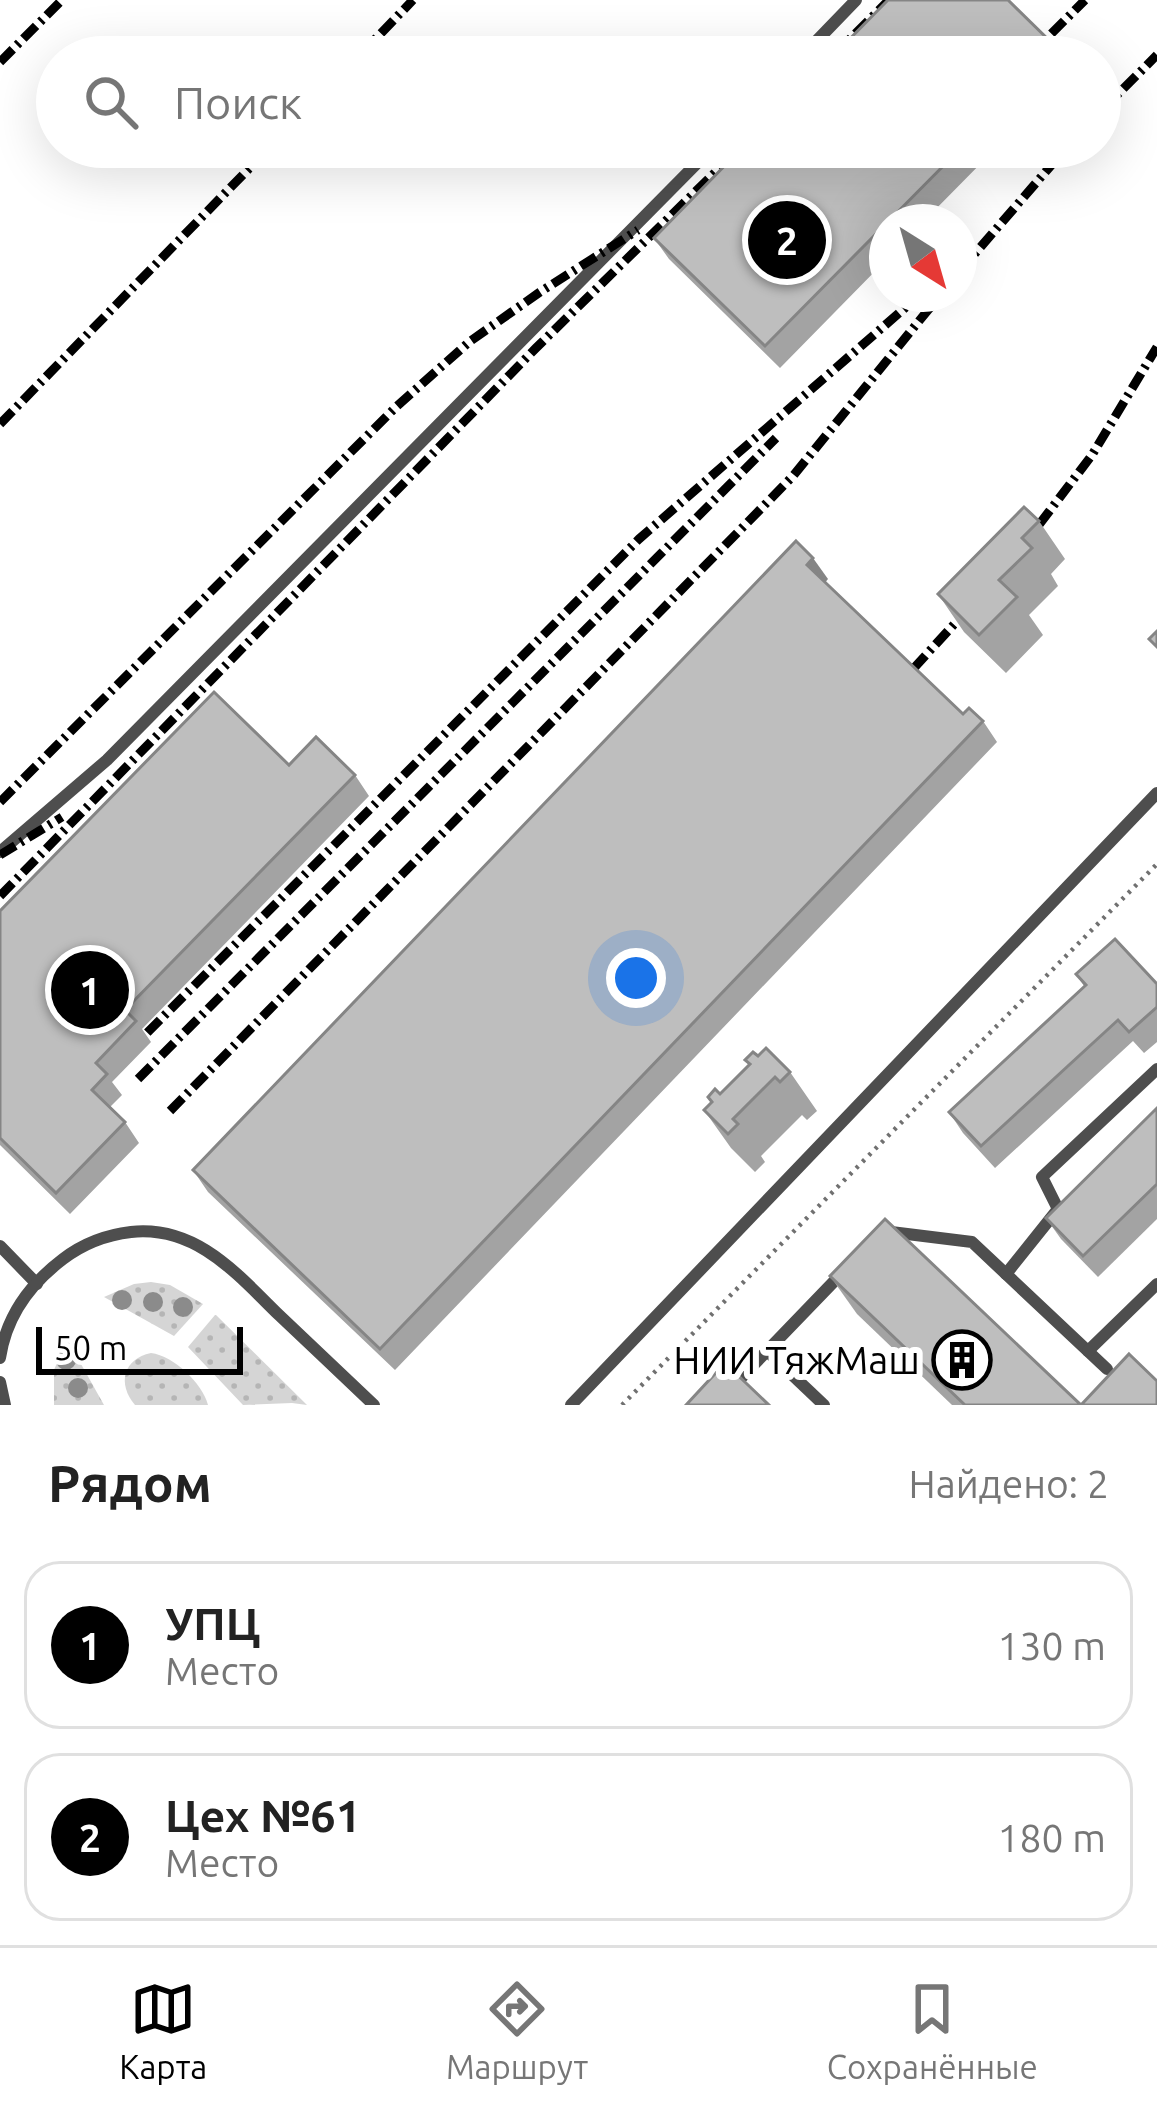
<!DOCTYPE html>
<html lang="ru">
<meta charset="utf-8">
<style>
:root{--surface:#fff;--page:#f6f6f6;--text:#222;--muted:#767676;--line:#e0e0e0;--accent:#000}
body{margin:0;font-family:Ubuntu,sans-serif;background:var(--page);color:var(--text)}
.compass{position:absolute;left:869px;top:204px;width:108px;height:108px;border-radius:50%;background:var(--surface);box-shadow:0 12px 48px #0002;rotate:143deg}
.scale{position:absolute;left:36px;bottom:30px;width:207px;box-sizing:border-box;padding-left:12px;border:6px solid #000;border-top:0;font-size:33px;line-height:42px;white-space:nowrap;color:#000;-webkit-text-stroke:9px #fff;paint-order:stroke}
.you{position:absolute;left:636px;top:978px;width:42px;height:42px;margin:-30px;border:9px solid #fff;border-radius:50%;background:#1a73e8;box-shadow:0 0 0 18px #1a73e833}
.badge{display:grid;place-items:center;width:78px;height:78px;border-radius:50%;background:var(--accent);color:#fff;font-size:39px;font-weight:700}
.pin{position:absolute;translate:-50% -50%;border:6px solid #fff;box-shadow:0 3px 12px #0006}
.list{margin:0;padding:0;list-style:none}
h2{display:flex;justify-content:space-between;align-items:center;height:156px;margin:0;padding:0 48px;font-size:51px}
h2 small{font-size:39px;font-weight:400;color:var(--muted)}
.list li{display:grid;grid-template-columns:78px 1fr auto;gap:36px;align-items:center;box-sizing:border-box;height:168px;margin:0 24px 24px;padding:0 24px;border:3px solid var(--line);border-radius:36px}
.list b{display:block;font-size:45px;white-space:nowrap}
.list p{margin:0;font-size:39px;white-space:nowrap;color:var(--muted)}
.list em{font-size:39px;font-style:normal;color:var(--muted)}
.icon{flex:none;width:66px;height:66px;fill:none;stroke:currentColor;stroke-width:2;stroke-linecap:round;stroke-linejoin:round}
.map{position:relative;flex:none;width:1157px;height:1405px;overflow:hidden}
.search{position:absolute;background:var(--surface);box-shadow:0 12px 48px #0002;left:36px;right:36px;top:36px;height:132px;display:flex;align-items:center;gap:30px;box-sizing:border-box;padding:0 42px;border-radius:66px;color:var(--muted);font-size:45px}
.sheet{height:540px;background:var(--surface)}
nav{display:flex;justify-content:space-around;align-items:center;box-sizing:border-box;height:168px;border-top:3px solid var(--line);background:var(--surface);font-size:33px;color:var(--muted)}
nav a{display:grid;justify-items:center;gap:6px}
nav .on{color:var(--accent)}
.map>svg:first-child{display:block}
</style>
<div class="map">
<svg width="1157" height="1405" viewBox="0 0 1157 1405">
<defs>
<pattern id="grass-dots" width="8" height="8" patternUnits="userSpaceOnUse" patternTransform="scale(3)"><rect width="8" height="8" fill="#d5d5d5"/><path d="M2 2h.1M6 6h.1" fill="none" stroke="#b5b5b5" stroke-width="1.8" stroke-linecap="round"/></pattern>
</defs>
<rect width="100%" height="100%" fill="#fff"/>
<!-- grass -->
<g fill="url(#grass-dots)">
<path d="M151 1282 170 1285 203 1304 174 1336 104 1297 134 1284Z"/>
<path d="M215 1315H216L307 1405 292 1403 243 1405 188 1347Z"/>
<path d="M67 1339 104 1405H54V1370Z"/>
<path d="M151 1353C174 1356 202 1383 208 1405H135C117 1384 123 1359 151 1353Z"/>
</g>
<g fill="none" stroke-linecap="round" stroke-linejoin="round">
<!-- path -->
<path stroke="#707070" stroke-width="4.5" stroke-dasharray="3 6" stroke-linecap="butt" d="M622 1405 1157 864"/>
<!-- lane -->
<g stroke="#4e4e4e" stroke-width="12">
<path d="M801 57 856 0"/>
<path d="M0 852 107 760 713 147"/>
<path d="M883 1231 972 1242 1107 1369"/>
<path d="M0 1246 37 1284"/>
<path d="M1006 1274 1058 1209 1042 1177 1157 1069"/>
<path d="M767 1351 824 1405"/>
<path d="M1088 1351 1157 1284"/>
<path d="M0 1358C6 1317 30 1284 63 1259 84 1243 105 1235 131 1232 196 1225 237 1274 279 1315 311 1345 342 1375 374 1405"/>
<path d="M0 1382 5 1405"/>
<path d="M571 1405 1157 793"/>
<path d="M715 1405 844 1271"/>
</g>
<!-- rail -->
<g stroke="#000" stroke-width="9" stroke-dasharray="18 6 3 6" stroke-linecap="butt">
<path d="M358 57 413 0"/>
<path d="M832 57 889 0"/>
<path d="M1028 57 1085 0"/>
<path d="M0 62 62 0"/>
<path d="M1100 112 1157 55"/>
<path d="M959 272 1067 147"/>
<path d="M0 424 270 147"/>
<path d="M1019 551 1092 455 1157 347"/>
<path d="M891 693 980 596"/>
<path d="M0 802 396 407 469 342 540 292 638 230"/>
<path d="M0 855 62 817"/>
<path d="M0 896 536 348 741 147"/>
<path d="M124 1056 639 539 921 294"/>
<path d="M138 1079 776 438"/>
<path d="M170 1111 793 476 941 294"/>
</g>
</g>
<!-- trees -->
<g fill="#8b8b8b">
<circle cx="122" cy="1300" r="10"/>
<circle cx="153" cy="1302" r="10"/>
<circle cx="183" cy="1307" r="10"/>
<circle cx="66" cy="1360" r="10"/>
<circle cx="78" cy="1388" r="10"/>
</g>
<!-- wall -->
<g fill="#a3a3a3">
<path d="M743 147H997L923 222H887V259L780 368 669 259 654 238Z"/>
<path d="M1039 521 1065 559 1051 574 1058 586 1029 615 1043 635 1006 673 964 632 938 594Z"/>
<path d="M828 579 825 582 963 714 983 721 997 742 395 1370 208 1192 193 1170Z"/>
<path d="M289 765 355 775 369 796 142 1029 151 1042 112 1082 122 1095 110 1107 125 1122 139 1143 70 1214 0 1145V911Z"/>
<path d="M1076 974 1157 984V1042L1144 1053 1133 1041 995 1168 963 1133 949 1112 1084 986Z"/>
<path d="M758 1056 790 1072 817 1111 807 1120 802 1115 761 1156 765 1162 755 1172 731 1148 704 1110Z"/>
<path d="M1157 1108V1219L1098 1277 1061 1239 1046 1218Z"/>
<path d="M830 1276 1081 1405H952L857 1314Z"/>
</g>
<!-- shaded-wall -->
<path fill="#858585" d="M813 558 828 579 822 586 807 565Z"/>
<!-- building -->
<g fill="#bebebe" stroke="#858585" stroke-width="3">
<path d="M888 0H1008L1058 49 1050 57H832Z"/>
<path d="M743 147H962L765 346 654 238Z"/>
<path d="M1024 507 1039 521 1022 538 1032 548 999 580 1017 597 979 635 938 594Z"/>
<path d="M796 541 813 558 807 565 963 714 969 708 983 721 380 1349 193 1170Z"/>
<path d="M1157 631V647L1149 639Z"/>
<path d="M214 692 289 765 316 737 355 775 125 1010 136 1021 96 1063 107 1074 92 1090 125 1122 56 1193 0 1138V911Z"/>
<path d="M1115 939 1157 984V1007L1129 1032 1118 1020 981 1146 949 1112 1086 985 1076 974Z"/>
<path d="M766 1048 790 1072 780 1082 775 1077 733 1119 738 1124 728 1134 704 1110 712 1102 708 1097 715 1089 720 1094 750 1064 745 1060 753 1052 758 1056Z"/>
<path d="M1157 1108V1184L1083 1256 1046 1218Z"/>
<path d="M885 1219 1081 1405H965L830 1276Z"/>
<path d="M1129 1354 1157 1381V1405H1081Z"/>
<path d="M725 1363 769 1405H686Z"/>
</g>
<!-- icons -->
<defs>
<symbol id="building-ring" viewBox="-11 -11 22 22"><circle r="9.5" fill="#fff" stroke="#000" stroke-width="1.5"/><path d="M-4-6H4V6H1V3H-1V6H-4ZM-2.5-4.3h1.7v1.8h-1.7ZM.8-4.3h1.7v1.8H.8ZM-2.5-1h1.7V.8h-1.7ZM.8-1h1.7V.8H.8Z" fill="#000"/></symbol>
</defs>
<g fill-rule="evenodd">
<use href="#building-ring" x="929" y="1327" width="66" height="66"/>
</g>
<g text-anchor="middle" stroke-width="12" stroke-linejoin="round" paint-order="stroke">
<!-- poi labels -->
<g font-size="39" fill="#000" stroke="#fff" text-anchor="end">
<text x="920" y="1374">НИИ ТяжМаш</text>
</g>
</g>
</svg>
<svg class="compass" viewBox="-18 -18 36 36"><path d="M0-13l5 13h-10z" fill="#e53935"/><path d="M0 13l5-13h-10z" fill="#767676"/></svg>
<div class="scale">50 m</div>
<div class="you"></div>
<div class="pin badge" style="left:90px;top:990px">1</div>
<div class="pin badge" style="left:787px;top:240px">2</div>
<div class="search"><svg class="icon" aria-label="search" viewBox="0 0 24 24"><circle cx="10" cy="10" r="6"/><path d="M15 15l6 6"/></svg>Поиск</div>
</div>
<section class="sheet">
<h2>Рядом<small>Найдено: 2</small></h2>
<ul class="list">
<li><span class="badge">1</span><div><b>УПЦ</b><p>Место</p></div><em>130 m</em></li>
<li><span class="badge">2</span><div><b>Цех №61</b><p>Место</p></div><em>180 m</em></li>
</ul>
</section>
<nav>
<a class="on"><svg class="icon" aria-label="map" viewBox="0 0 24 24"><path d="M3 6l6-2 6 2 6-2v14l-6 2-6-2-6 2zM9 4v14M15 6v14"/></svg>Карта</a>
<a><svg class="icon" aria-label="directions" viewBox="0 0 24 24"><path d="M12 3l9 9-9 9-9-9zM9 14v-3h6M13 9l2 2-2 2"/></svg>Маршрут</a>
<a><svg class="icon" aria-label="saved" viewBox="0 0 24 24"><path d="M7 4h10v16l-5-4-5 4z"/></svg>Сохранённые</a>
</nav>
